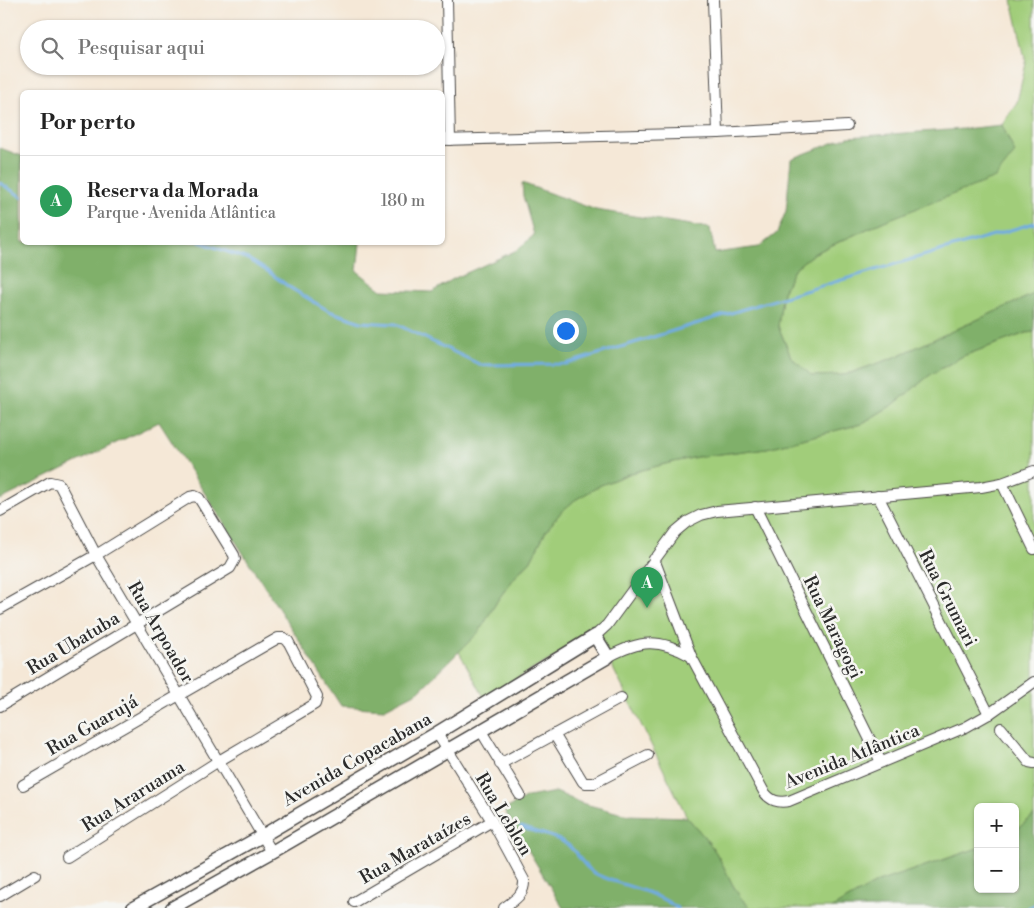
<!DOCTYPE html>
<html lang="pt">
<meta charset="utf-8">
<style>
:root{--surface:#fff;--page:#f2f2f2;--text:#222;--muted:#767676;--line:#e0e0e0;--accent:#b45309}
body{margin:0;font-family:"Libre Bodoni",serif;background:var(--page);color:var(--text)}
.controls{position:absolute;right:15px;bottom:15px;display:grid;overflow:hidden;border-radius:8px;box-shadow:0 1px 4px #0004}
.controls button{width:45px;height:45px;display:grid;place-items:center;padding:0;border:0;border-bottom:1px solid var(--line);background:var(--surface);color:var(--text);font:25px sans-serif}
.you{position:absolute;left:565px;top:330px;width:18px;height:18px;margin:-12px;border:4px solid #fff;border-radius:50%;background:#1a73e8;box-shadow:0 0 0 8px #1a73e833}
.badge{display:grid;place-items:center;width:32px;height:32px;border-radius:50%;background:var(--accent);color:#fff;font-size:16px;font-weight:700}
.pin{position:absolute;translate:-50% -41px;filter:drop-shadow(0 1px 2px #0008)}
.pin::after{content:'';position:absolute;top:26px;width:18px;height:15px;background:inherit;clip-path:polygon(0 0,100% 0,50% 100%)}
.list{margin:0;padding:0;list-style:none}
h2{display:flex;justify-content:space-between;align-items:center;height:65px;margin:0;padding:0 20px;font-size:21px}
h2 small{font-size:16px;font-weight:400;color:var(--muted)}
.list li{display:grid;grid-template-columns:32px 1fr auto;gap:15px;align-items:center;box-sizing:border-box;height:90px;padding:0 20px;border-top:1px solid var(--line)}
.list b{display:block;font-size:19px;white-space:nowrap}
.list p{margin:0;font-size:16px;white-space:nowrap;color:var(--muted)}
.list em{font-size:16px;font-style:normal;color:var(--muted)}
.icon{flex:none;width:28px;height:28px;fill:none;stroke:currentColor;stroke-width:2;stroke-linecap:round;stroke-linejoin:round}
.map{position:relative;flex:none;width:1034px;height:908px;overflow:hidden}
.search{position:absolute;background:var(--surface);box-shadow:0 1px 4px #0004;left:20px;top:20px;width:425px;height:55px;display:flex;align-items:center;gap:12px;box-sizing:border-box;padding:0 18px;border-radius:28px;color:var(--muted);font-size:19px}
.panel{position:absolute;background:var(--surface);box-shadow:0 1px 4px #0004;left:20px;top:90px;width:425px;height:155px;border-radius:8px}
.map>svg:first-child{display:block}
</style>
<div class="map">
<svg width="1034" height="908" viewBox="0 0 1034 908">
<rect width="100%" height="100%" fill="#f6f6f2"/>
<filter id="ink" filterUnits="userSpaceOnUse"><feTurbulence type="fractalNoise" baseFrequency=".02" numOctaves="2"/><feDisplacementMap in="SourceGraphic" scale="10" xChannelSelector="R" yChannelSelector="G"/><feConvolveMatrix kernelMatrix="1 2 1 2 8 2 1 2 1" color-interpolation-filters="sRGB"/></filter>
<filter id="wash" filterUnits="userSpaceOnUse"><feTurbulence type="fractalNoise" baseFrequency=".0096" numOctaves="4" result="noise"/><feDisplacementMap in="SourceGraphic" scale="20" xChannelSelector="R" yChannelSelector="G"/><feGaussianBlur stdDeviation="1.12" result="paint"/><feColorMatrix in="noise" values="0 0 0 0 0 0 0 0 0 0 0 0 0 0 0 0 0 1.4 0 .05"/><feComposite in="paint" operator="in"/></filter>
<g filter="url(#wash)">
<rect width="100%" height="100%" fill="#f5e8d7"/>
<!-- green -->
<g fill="#a1cd7a" stroke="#667c52">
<path d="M1012 0H1034V294L893 358 844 375 811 376 791 357 778 326 783 292 794 269 813 254 882 222 1015 153 1002 125 1017 102 1026 63Z"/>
<path d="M1034 332V815L1015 831V807H978V848L878 882 832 908H751C735 896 729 875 719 858 711 843 698 830 687 817L596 634 484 697 459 652 479 632 499 598 519 572 530 562 546 531 561 512 575 500 601 485 631 473 669 463 697 457 767 448 861 424 894 404 930 375 963 356 1026 333Z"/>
</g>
<!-- forest -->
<g fill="#80b06a" stroke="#566e4a">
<path d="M1002 125 1015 153 995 178 882 222 813 254 794 269 783 292 778 326 791 357 812 376 845 375 893 358 1034 294V332L1026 333 963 356 930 375 894 404 861 424 767 448 697 457 669 463 631 473 601 485 575 500 561 512 546 531 530 562 519 572 499 598 479 632 419 691 384 709 341 706 159 422 0 500V148L22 156V242L360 243 357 271 382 290 432 292 453 279 517 250 534 235 523 196 522 183 596 210 710 228 715 253 759 247 777 233 786 211 791 159 848 137 963 129Z"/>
<path d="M556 792 581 803 627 815 687 817C698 830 711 843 719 858 729 875 735 896 751 908H563L504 810 527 797Z"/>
<path d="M1034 815V908H832L878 882 978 848V889H1015V831Z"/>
</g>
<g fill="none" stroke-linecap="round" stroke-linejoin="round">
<!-- stream -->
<g stroke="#71ace2" stroke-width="3">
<path d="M0 183 22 197"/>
<path d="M200 242 248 259 269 272 289 287 329 311 361 322 396 324 481 365 566 364 747 308 1034 223"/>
<path d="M521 827C536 833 555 835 568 845 580 855 582 867 598 875 624 887 654 890 677 908"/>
<path d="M1028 908 1034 905"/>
</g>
</g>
</g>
<g filter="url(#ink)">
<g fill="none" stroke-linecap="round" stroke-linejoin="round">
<defs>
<g id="minor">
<path d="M447 0 450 140"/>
<path d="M713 0 718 133"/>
<path d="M442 140 718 133 847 126"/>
<path d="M1002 483 1034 549"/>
<path d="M878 496 989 714"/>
<path d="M755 507 881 762"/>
<path d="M0 511 50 482 59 484 96 555 272 852"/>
<path d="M654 559 691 656 764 792C771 801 778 803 789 801L966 727 989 714 1034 682"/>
<path d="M0 609 96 555 190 497 195 496 199 498 234 555 235 559 230 568 0 706"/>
<path d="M595 636 607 625 675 532 687 522 701 515 717 511 981 487 1002 483 1034 471"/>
<path d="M608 657C640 640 658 638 691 656"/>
<path d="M1001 728 1029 762 1034 763"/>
<path d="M481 731 520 795"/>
<path d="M437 733 492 821 524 880C525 895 514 900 504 908"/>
<path d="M554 734 583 782 586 783H594L648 755"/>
<path d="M500 764 621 698"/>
<path d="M23 785 278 638H284L288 641 317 697 315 704 217 762 67 857"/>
<path d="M0 896 35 875"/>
<path d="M354 902 492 821"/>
</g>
<path id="tertiary" d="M133 908 262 836 437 733 595 636 608 657 272 852 172 908"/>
</defs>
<!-- minor casing -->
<use href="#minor" stroke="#494745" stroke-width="12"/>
<!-- tertiary casing -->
<use href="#tertiary" stroke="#494745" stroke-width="15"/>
<!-- minor -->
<use href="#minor" stroke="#fff" stroke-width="10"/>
<!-- tertiary -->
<use href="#tertiary" stroke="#fff" stroke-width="12"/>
</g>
</g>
<g text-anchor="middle" stroke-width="5" stroke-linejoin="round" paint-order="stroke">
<!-- street labels -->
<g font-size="18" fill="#2b2b2b" stroke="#f6f6f2">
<text transform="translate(948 598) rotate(63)" y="6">Rua Grumari</text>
<text transform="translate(833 627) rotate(64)" y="6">Rua Maragogi</text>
<text transform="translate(161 632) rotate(60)" y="6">Rua Arpoador</text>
<text transform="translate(73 643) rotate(-31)" y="6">Rua Ubatuba</text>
<text transform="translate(92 725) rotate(-30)" y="6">Rua Guarujá</text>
<text transform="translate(852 756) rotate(-22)" y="6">Avenida Atlântica</text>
<text transform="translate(357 759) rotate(-30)" y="6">Avenida Copacabana</text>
<text transform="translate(133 796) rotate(-32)" y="6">Rua Araruama</text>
<text transform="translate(504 814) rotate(59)" y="6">Rua Leblon</text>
<text transform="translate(415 848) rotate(-30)" y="6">Rua Marataízes</text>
</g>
</g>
</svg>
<div class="controls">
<button>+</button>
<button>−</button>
</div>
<div class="you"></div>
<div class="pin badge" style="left:647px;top:608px;background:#2e9e5b">A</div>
<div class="search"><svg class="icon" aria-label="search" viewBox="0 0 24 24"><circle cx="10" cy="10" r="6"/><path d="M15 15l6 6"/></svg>Pesquisar aqui</div>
<section class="panel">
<h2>Por perto<small></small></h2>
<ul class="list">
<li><span class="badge" style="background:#2e9e5b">A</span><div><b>Reserva da Morada</b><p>Parque · Avenida Atlântica</p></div><em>180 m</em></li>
</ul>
</section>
</div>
